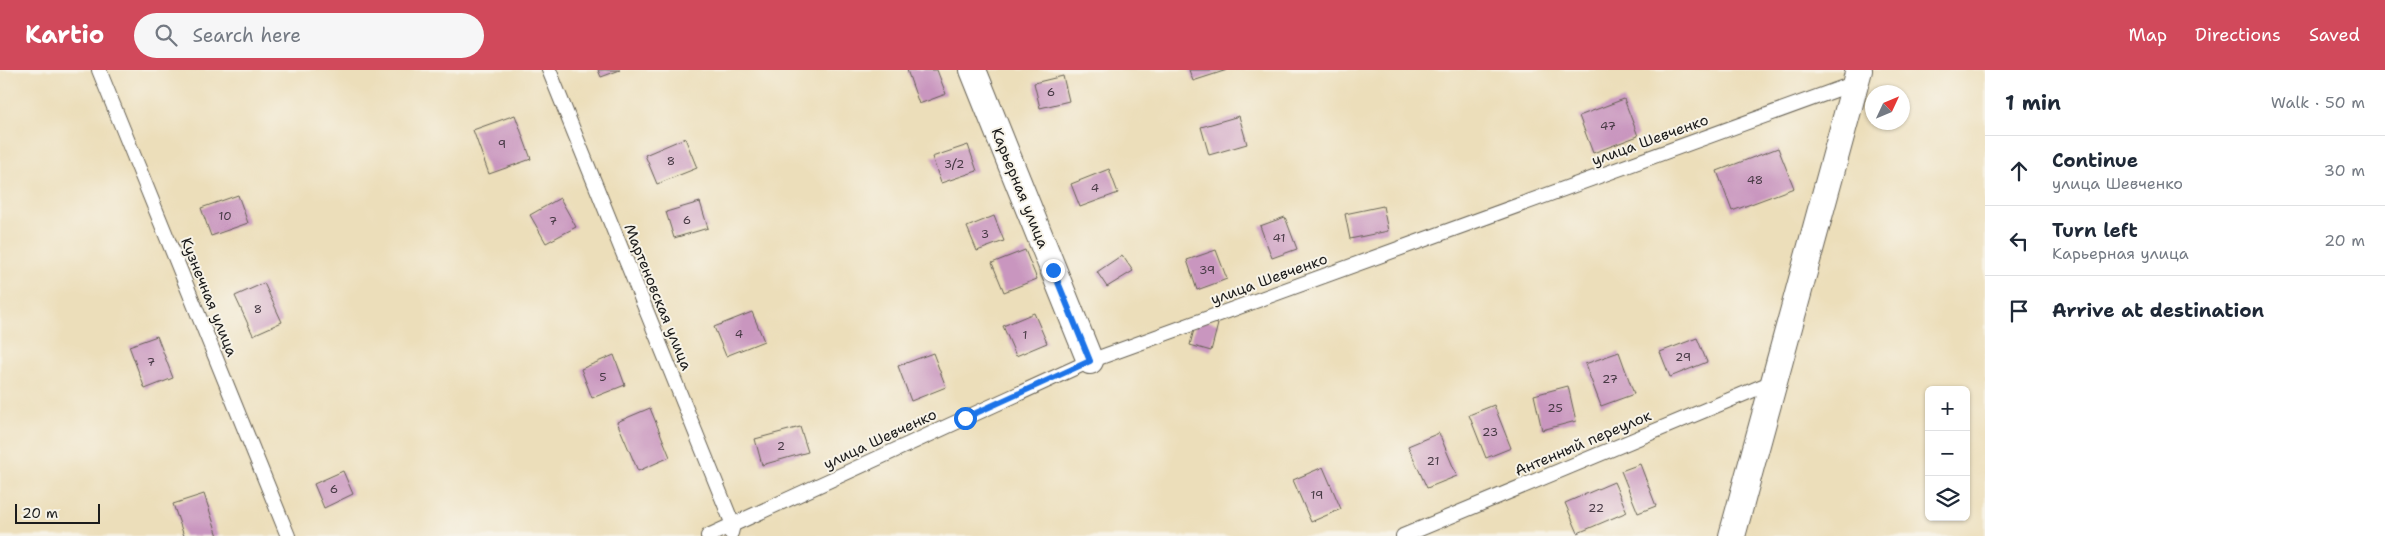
<!DOCTYPE html>
<meta charset="utf-8">
<style>
:root{--surface:#fff;--page:#f6f6f7;--text:#1f2937;--muted:#747a83;--line:#e0e1e3;--accent:#d1495b}
body{margin:0;font-family:"Shantell Sans",sans-serif;background:var(--page);color:var(--text)}
.controls{position:absolute;right:15px;bottom:15px;display:grid;overflow:hidden;border-radius:8px;box-shadow:0 1px 4px #0004}
.controls button{width:45px;height:45px;display:grid;place-items:center;padding:0;border:0;border-bottom:1px solid var(--line);background:var(--surface);color:var(--text);font:25px sans-serif}
.compass{position:absolute;left:1865px;top:15px;width:45px;height:45px;border-radius:50%;background:var(--surface);box-shadow:0 1px 4px #0004;rotate:46deg}
.scale{position:absolute;left:15px;bottom:12px;width:85px;box-sizing:border-box;padding-left:5px;border:2px solid #1c1c1c;border-top:0;font-size:14px;line-height:18px;white-space:nowrap;color:#1c1c1c;-webkit-text-stroke:4px #f7f3e8;paint-order:stroke}
.stop{position:absolute;width:15px;height:15px;margin:-11px;border:4px solid #1a73e8;border-radius:50%;background:#fff}
.stop.end{background:#1a73e8;border-color:#fff;box-shadow:0 1px 5px #0008}
.list{margin:0;padding:0;list-style:none}
h2{display:flex;justify-content:space-between;align-items:center;height:65px;margin:0;padding:0 20px;font-size:21px}
h2 small{font-size:16px;font-weight:400;color:var(--muted)}
.list li{display:grid;grid-template-columns:32px 1fr auto;gap:15px;align-items:center;box-sizing:border-box;height:70px;padding:0 20px;border-top:1px solid var(--line)}
.list b{display:block;font-size:19px;white-space:nowrap}
.list p{margin:0;font-size:16px;white-space:nowrap;color:var(--muted)}
.list em{font-size:16px;font-style:normal;color:var(--muted)}
.icon{flex:none;width:28px;height:28px;fill:none;stroke:currentColor;stroke-width:2;stroke-linecap:round;stroke-linejoin:round}
.map{position:relative;flex:none;width:1985px;height:466px;overflow:hidden}
header{display:flex;align-items:center;gap:30px;box-sizing:border-box;height:70px;padding:0 25px;background:var(--accent);color:#fff}
header strong{font-size:24px}
nav{display:flex;gap:28px;margin-inline-start:auto;font-size:18px}
.search{width:350px;height:45px;background:var(--page);display:flex;align-items:center;gap:12px;box-sizing:border-box;padding:0 18px;border-radius:28px;color:var(--muted);font-size:19px}
main{display:flex}
aside{flex:1;background:var(--surface)}
.map>svg:first-child{display:block}
</style>
<header>
<strong>Kartio</strong>
<div class="search"><svg class="icon" aria-label="search" viewBox="0 0 24 24"><circle cx="10" cy="10" r="6"/><path d="M15 15l6 6"/></svg>Search here</div>
<nav><a>Map</a><a>Directions</a><a>Saved</a></nav>
</header>
<main>
<div class="map">
<svg width="1985" height="466" viewBox="0 0 1985 466">
<rect width="100%" height="100%" fill="#f7f3e8"/>
<filter id="ink" filterUnits="userSpaceOnUse"><feTurbulence type="fractalNoise" baseFrequency=".02" numOctaves="2"/><feDisplacementMap in="SourceGraphic" scale="10" xChannelSelector="R" yChannelSelector="G"/><feConvolveMatrix kernelMatrix="1 2 1 2 8 2 1 2 1" color-interpolation-filters="sRGB"/></filter>
<filter id="wash" filterUnits="userSpaceOnUse"><feTurbulence type="fractalNoise" baseFrequency=".0096" numOctaves="4" result="noise"/><feDisplacementMap in="SourceGraphic" scale="20" xChannelSelector="R" yChannelSelector="G"/><feGaussianBlur stdDeviation="1.12" result="paint"/><feColorMatrix in="noise" values="0 0 0 0 0 0 0 0 0 0 0 0 0 0 0 0 0 1.4 0 .05"/><feComposite in="paint" operator="in"/></filter>
<g filter="url(#wash)">
<rect width="100%" height="100%" fill="#ecdeba"/>
<g id="blocks">
<!-- building -->
<g fill="#c996bf">
<path d="M598 0H620L601 7Z"/>
<path d="M907 0H937L946 24 919 34Z"/>
<path d="M1189 0H1227L1193 11Z"/>
<path d="M1063 6 1069 31 1040 38 1034 13Z"/>
<path d="M1624 29 1638 66 1593 83 1579 46Z"/>
<path d="M515 45 531 89 489 104 473 60Z"/>
<path d="M1239 46 1247 74 1209 85 1201 57Z"/>
<path d="M685 68 697 98 657 114 645 85Z"/>
<path d="M968 75 977 101 941 113 932 87Z"/>
<path d="M1778 78 1794 118 1732 141 1717 101Z"/>
<path d="M1109 99 1118 123 1080 137 1071 114Z"/>
<path d="M238 125 248 153 211 166 201 138Z"/>
<path d="M560 128 576 157 546 173 530 145Z"/>
<path d="M700 132 708 158 674 168 666 142Z"/>
<path d="M1383 136 1388 161 1350 169 1345 144Z"/>
<path d="M994 146 1004 171 977 181 967 157Z"/>
<path d="M1285 147 1297 179 1272 188 1260 156Z"/>
<path d="M1025 180 1037 209 1004 222 992 193Z"/>
<path d="M1216 180 1227 209 1197 220 1187 190Z"/>
<path d="M1122 185 1133 201 1107 217 1097 202Z"/>
<path d="M264 213 282 252 253 265 235 226Z"/>
<path d="M752 242 764 271 726 286 714 257Z"/>
<path d="M1034 243 1047 273 1016 286 1003 256Z"/>
<path d="M1197 248 1218 254 1211 281 1190 275Z"/>
<path d="M157 266 173 308 145 319 129 276Z"/>
<path d="M1697 268 1707 292 1670 307 1660 282Z"/>
<path d="M1619 282 1634 324 1601 336 1585 294Z"/>
<path d="M933 283 946 317 911 331 898 296Z"/>
<path d="M614 285 625 315 592 328 581 299Z"/>
<path d="M1568 316 1576 351 1542 360 1534 325Z"/>
<path d="M1494 335 1511 378 1486 388 1469 345Z"/>
<path d="M650 338 670 387 638 401 617 352Z"/>
<path d="M800 357 808 382 762 395 755 369Z"/>
<path d="M1439 363 1457 406 1427 418 1408 376Z"/>
<path d="M1640 394 1656 436 1638 443 1621 401Z"/>
<path d="M1323 397 1341 439 1311 452 1293 410Z"/>
<path d="M343 401 353 424 324 438 314 414Z"/>
<path d="M1614 412 1627 442 1578 463 1565 433Z"/>
<path d="M204 424 218 466H184L173 434Z"/>
</g>
</g>
</g>
<g filter="url(#ink)">
<use href="#blocks" fill-opacity="0" stroke="#656053" stroke-width="1"/>
<g fill="none" stroke-linecap="round" stroke-linejoin="round">
<defs>
<g id="service">
<path d="M99 0 288 466"/>
<path d="M549 0 733 455 731 463"/>
<path d="M708 466 1090 291 1855 13"/>
<path d="M1403 466 1775 311"/>
</g>
<g id="minor">
<path d="M973 0 1090 291"/>
<path d="M1732 466 1859 0"/>
</g>
</defs>
<!-- service casing -->
<use href="#service" stroke="#656053" stroke-width="16"/>
<!-- minor casing -->
<use href="#minor" stroke="#656053" stroke-width="28"/>
<!-- service -->
<use href="#service" stroke="#fff" stroke-width="14"/>
<!-- minor -->
<use href="#minor" stroke="#fff" stroke-width="26"/>
</g>
</g>
<g fill="none" stroke-linecap="round" stroke-linejoin="round" filter="url(#ink)">
<!-- route -->
<path stroke="#1a73e8" stroke-width="6" d="M965 348 1090 291 1053 200"/>
</g>
<g text-anchor="middle" stroke-width="4" stroke-linejoin="round" paint-order="stroke">
<!-- number labels -->
<g font-size="12" fill="#473a45">
<text x="1051" y="26">6</text>
<text x="1608" y="60">47</text>
<text x="502" y="78">9</text>
<text x="671" y="95">8</text>
<text x="954" y="98">3/2</text>
<text x="1755" y="114">48</text>
<text x="1095" y="122">4</text>
<text x="225" y="150">10</text>
<text x="687" y="154">6</text>
<text x="553" y="155">7</text>
<text x="985" y="168">3</text>
<text x="1279" y="172">41</text>
<text x="1207" y="204">39</text>
<text x="258" y="243">8</text>
<text x="739" y="268">4</text>
<text x="1025" y="269">1</text>
<text x="1683" y="291">29</text>
<text x="151" y="296">7</text>
<text x="603" y="311">5</text>
<text x="1610" y="313">27</text>
<text x="1555" y="342">25</text>
<text x="1490" y="366">23</text>
<text x="781" y="380">2</text>
<text x="1433" y="395">21</text>
<text x="334" y="423">6</text>
<text x="1317" y="429">19</text>
<text x="1596" y="442">22</text>
</g>
<!-- street labels -->
<g font-size="15" fill="#1c1c1c" stroke="#f7f3e8">
<text transform="translate(1650 70) rotate(-20)" y="5">улица Шевченко</text>
<text transform="translate(1020 118) rotate(68)" y="5">Карьерная улица</text>
<text transform="translate(1269 209) rotate(-20)" y="5">улица Шевченко</text>
<text transform="translate(209 227) rotate(68)" y="5">Кузнечная улица</text>
<text transform="translate(658 227) rotate(68)" y="5">Мартеновская улица</text>
<text transform="translate(880 369) rotate(-25)" y="5">улица Шевченко</text>
<text transform="translate(1583 373) rotate(-23)" y="5">Антенный переулок</text>
</g>
</g>
</svg>
<div class="controls">
<button>+</button>
<button>−</button>
<button><svg class="icon" aria-label="layers" viewBox="0 0 24 24"><path d="M12 4l9 5-9 5-9-5zM3 14l9 5 9-5"/></svg></button>
</div>
<svg class="compass" viewBox="-18 -18 36 36"><path d="M0-13l5 13h-10z" fill="#e53935"/><path d="M0 13l5-13h-10z" fill="#747a83"/></svg>
<div class="scale">20 m</div>
<div class="stop" style="left:965px;top:348px"></div>
<div class="stop end" style="left:1053px;top:200px"></div>
</div>
<aside>
<h2>1 min<small>Walk · 50 m</small></h2>
<ul class="list">
<li><svg class="icon" aria-label="ahead" viewBox="0 0 24 24"><path d="M12 20V5M6 11l6-6 6 6"/></svg><div><b>Continue</b><p>улица Шевченко</p></div><em>30 m</em></li>
<li><svg class="icon" aria-label="left" viewBox="0 0 24 24"><path d="M17 20v-9H6M10 6l-5 5 5 5"/></svg><div><b>Turn left</b><p>Карьерная улица</p></div><em>20 m</em></li>
<li><svg class="icon" aria-label="arrive" viewBox="0 0 24 24"><path d="M6 21V4h12l-3 4 3 4H6"/></svg><div><b>Arrive at destination</b></div></li>
</ul>
</aside>
</main>
